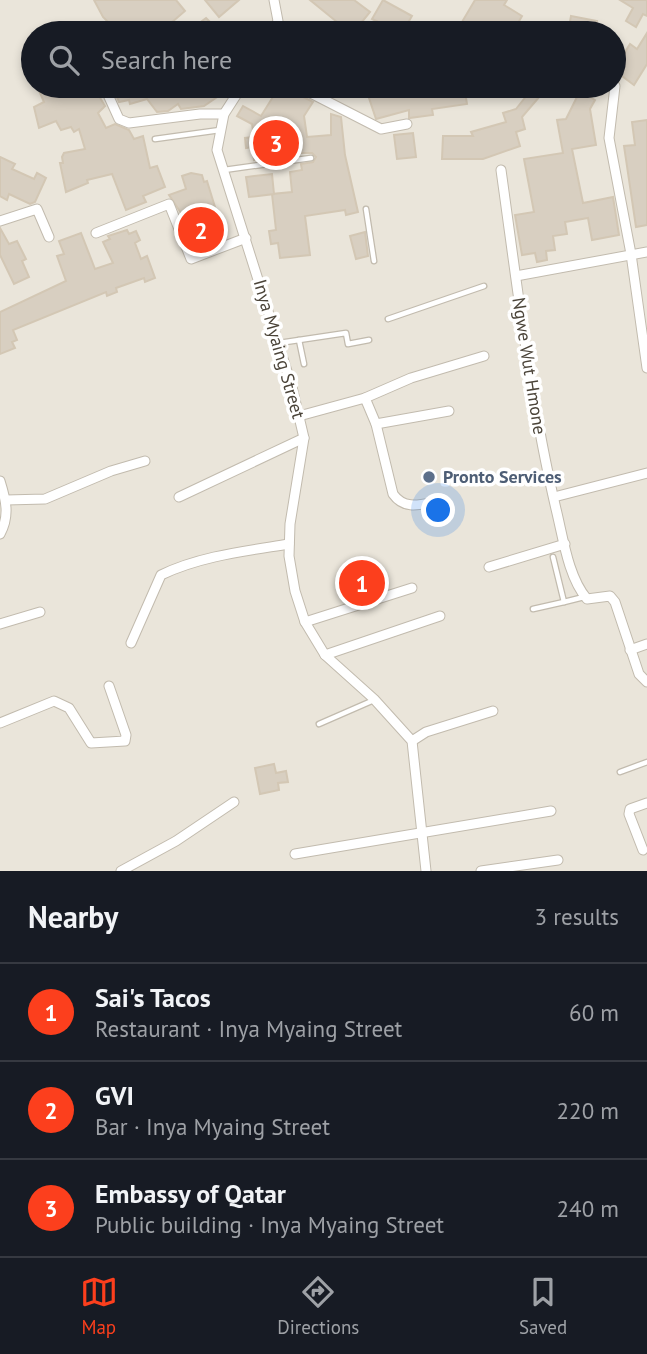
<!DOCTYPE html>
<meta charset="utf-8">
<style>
:root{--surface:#171b24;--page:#20242c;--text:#f1f3f6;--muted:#9ea1a6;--line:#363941;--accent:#fc3f1d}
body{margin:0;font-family:"PT Sans",sans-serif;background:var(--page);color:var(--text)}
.you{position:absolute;left:439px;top:511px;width:24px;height:24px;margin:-18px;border:5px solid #fff;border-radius:50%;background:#1a73e8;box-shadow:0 0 0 10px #1a73e833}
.badge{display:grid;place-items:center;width:46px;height:46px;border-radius:50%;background:var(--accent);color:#fff;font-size:23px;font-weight:700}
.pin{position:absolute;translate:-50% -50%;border:4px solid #fff;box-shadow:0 2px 7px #0006}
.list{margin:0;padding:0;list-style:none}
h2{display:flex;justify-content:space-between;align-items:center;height:91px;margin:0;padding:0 28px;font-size:30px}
h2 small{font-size:23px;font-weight:400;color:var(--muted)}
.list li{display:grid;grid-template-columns:46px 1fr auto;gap:21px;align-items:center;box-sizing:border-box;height:98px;padding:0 28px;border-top:2px solid var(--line)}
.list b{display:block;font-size:26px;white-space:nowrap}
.list p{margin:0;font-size:23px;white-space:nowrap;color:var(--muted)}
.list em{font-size:23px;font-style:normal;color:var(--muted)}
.icon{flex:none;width:38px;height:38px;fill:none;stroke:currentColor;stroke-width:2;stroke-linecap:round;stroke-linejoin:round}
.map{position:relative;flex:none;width:647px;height:871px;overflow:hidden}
.search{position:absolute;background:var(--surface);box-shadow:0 4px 10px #0003;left:21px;right:21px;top:21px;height:77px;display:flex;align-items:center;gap:18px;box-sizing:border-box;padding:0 24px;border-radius:38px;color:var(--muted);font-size:26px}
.sheet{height:385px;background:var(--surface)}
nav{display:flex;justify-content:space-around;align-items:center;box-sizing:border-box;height:98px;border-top:2px solid var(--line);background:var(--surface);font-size:19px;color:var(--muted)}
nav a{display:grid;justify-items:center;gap:4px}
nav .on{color:var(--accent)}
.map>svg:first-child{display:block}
</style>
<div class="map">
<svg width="647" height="871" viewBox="0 0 647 871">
<rect width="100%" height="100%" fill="#f6f3ec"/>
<!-- residential -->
<path fill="#eae5da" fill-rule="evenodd" d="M0 0H647V871H0ZM33 33H614V86H33Z"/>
<!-- building -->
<g fill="#d8cfc1" stroke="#d3c7b4" stroke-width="2">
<path d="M94 0H176L185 11 171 23 178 33H119L103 17Z"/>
<path d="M205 0H239L219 17Z"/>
<path d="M310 0H354L370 12 353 33H332L337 22Z"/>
<path d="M383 0 412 16 402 33 372 19Z"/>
<path d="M475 0H507L504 5 522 16 514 30 506 26 502 33H470L459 27Z"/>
<path d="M620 0H647V16L643 14 636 27 626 21 633 8Z"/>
<path d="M571 16 597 21 594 33H568Z"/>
<path d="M206 18 221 33H186Z"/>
<path d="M647 33V64L634 85 614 70 630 44 637 49Z"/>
<path d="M37 86H93L105 106 98 113 106 128 115 124 129 130 134 139 143 136 150 168 157 166 165 187 143 196 146 202 126 210 112 174 87 180 88 183 66 192 60 163H63L62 157 64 153 85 149 79 129 74 132 71 127 61 130 56 121 39 128 34 107 44 102Z"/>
<path d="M112 86H218L223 93 204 106 181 109 178 104 168 111 157 112 147 99 130 104 129 100 119 102Z"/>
<path d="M379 86H464L467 104 432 109 433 115 409 118V110L376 119 366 89Z"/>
<path d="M284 87 313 102 304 116 307 137 331 135V114L341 117 345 155 358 212 346 215 345 210 305 216 310 255 280 258 278 243 271 244 269 231 276 230 272 194 292 192 290 172 302 170 301 164 313 162 316 157 312 153H300L254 160 252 147 246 148 245 138 254 137 252 124 237 116 243 106 261 116 278 89 281 91Z"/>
<path d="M532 89 540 96 522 117 525 129 516 132 520 146 483 159H442L443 136H473L471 132 506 122 503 113 516 109Z"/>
<path d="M580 91 595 100 590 109 596 145 572 149 583 203 613 197 619 235 592 240 588 218 565 222 567 234 553 236 555 250 546 251 547 260 537 262 535 253 522 255 515 215 534 212 524 159 563 153 557 120 566 119Z"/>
<path d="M647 120V225L636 227 624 146 635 145 632 122Z"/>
<path d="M413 133 416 157 397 159 394 135Z"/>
<path d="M0 157 15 164 12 169 34 179 37 173 46 178 35 202 30 204 9 194 7 200 0 196Z"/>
<path d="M191 173 202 175 204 182 207 181 215 207 205 210 213 243 195 250 183 216 169 195 186 189 182 176Z"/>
<path d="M272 174 274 194 249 197 246 177Z"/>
<path d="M0 228 9 244 17 241 26 259 22 261 29 277 14 284 0 255Z"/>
<path d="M127 230 129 234 136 231 140 240 135 243 141 259 147 256 155 278 145 282 144 278 116 288 117 292 107 296 106 292 13 330 17 340 12 342 15 348 0 354V312L66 281 57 256 64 254 59 241 81 233 95 269 113 263 103 242 110 239 108 236Z"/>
<path d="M365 232 368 256 356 259 350 236Z"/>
<path d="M274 764 276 773 286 771 288 782 278 783 279 790 260 794 255 768Z"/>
</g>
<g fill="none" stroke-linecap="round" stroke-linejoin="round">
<defs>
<g id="service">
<path d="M155 139 220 130"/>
<path d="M224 170 311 158"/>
<path d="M366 209 374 261"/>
<path d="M388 319 484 286"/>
<path d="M299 340 304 364"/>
<path d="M279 343 346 333 348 344 369 340"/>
<path d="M553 557 564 602 584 597"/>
<path d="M533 609 564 602"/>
<path d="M319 724 374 700"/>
<path d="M620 772 647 762"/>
</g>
<g id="minor">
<path d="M272 33 278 21 274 0"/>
<path d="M104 86 119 119 129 123 200 114H224"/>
<path d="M242 86 224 114 217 150 292 387 304 438 290 524 289 556 295 591 305 622 325 655 374 699 412 741 426 871"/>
<path d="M297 86 381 129 407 124"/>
<path d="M615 86 609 138 631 254 647 368"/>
<path d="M501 170C517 284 530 398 556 509 563 537 568 577 587 599L610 596 615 602 639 674 647 682"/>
<path d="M0 221 37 209 49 237"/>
<path d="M96 233 169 204 191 259 246 238"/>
<path d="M516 276 647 252"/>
<path d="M365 398 411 378 484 356"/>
<path d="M299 416 365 398 376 424 393 494C405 511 422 504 440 501"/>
<path d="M376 424 449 411"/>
<path d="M0 481C6 500 10 516 0 534"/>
<path d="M179 497 304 438"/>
<path d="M554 497 647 473"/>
<path d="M6 500 45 499 111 471 145 461"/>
<path d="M489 567 565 544"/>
<path d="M305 622 412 588"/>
<path d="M0 624 40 612"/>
<path d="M131 643 161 575C200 556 246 551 289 544"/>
<path d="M630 650 647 644"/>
<path d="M325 655 440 616"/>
<path d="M0 723 54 701 69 708 91 743 125 741 126 735 109 686"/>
<path d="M412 741 426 732 493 711"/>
<path d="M643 850 629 814 630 809 647 803"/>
<path d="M295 854 551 811"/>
<path d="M121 871 176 841 234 802"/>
<path d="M481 871 558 860"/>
</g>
</defs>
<!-- service casing -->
<use href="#service" stroke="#c2bbae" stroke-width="7"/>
<!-- minor casing -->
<use href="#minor" stroke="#c2bbae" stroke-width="11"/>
<!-- service -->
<use href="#service" stroke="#fff" stroke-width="4.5"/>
<!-- minor -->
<use href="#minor" stroke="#fff" stroke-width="9"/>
</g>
<!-- markers -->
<circle fill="#5c6f8a" stroke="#fff" stroke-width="2.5" cx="429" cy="477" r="7"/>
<g text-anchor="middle" stroke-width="7" stroke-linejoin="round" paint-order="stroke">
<!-- street labels -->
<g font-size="18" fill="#4b4439" stroke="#fff">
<text transform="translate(279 349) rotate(74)" y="6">Inya Myaing Street</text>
<text transform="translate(529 366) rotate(81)" y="6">Ngwe Wut Hmone</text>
</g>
<!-- service labels -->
<g font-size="18" font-weight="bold" fill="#4e5e75" stroke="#fff" text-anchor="start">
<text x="443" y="483">Pronto Services</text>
</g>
</g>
</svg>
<div class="you"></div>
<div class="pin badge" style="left:362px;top:583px">1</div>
<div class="pin badge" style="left:201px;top:230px">2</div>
<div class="pin badge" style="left:276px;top:143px">3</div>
<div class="search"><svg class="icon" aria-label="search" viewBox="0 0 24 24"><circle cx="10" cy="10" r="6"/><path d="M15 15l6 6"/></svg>Search here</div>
</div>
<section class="sheet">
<h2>Nearby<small>3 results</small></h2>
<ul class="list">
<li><span class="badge">1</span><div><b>Sai's Tacos</b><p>Restaurant · Inya Myaing Street</p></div><em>60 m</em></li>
<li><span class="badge">2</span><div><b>GVI</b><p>Bar · Inya Myaing Street</p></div><em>220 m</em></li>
<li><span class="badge">3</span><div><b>Embassy of Qatar</b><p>Public building · Inya Myaing Street</p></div><em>240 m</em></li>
</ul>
</section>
<nav>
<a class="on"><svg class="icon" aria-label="map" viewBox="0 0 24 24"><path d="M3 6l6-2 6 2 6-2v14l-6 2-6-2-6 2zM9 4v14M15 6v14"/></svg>Map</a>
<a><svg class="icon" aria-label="directions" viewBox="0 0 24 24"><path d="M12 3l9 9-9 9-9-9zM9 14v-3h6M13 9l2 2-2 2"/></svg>Directions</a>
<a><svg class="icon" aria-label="saved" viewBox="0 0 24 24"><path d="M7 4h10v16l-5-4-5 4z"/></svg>Saved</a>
</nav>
